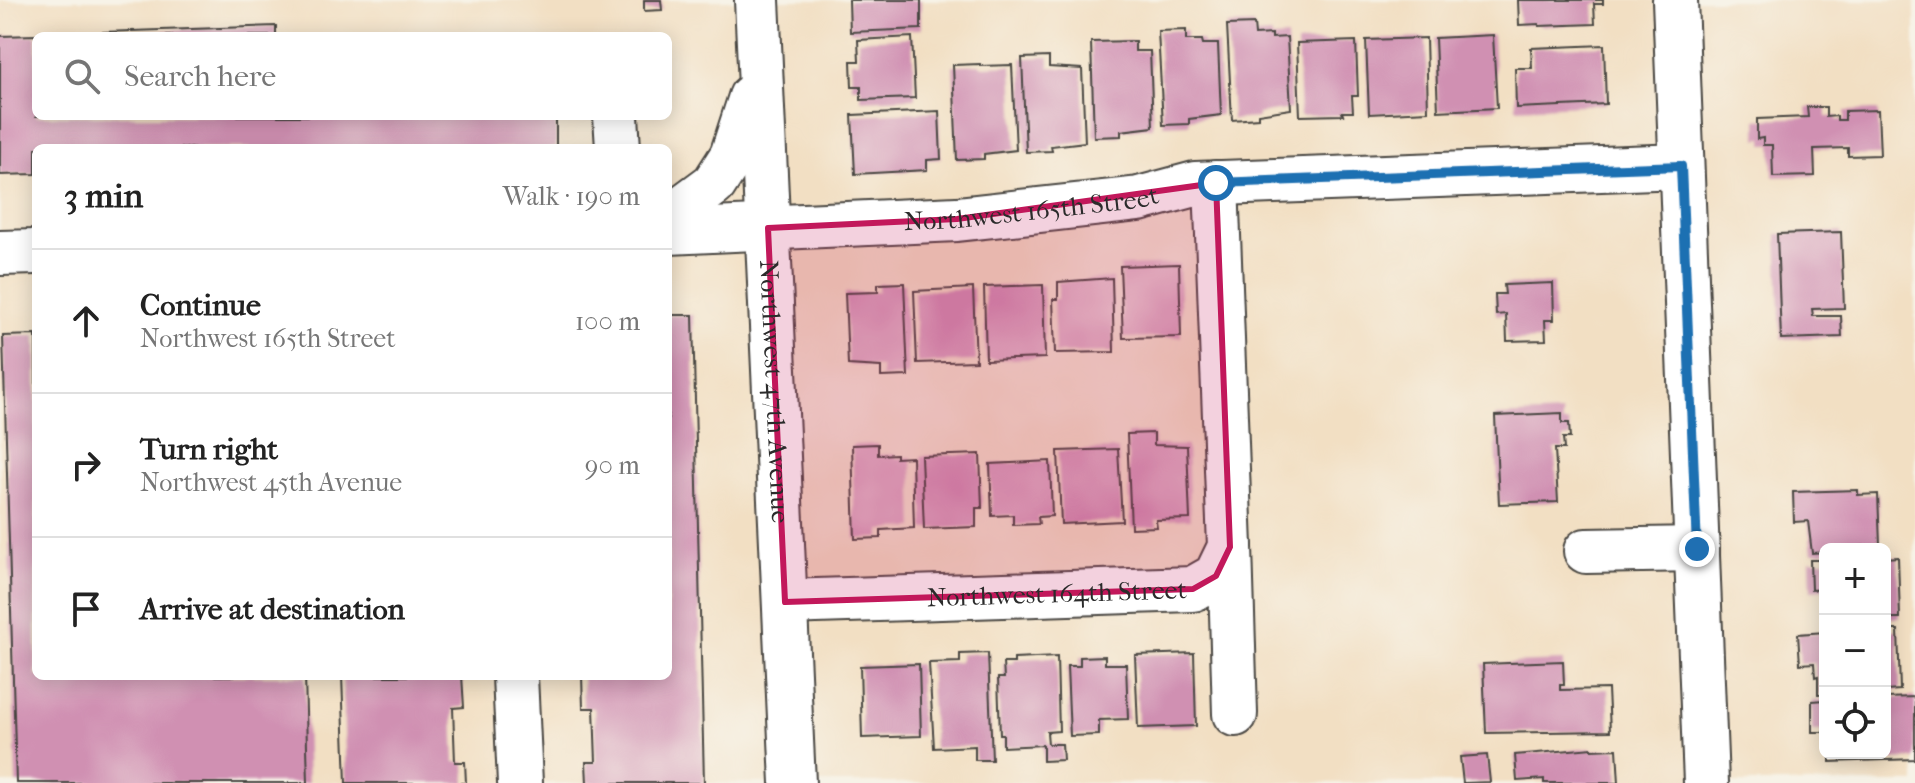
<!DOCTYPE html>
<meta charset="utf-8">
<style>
:root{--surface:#fff;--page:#f6f6f6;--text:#222;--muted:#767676;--line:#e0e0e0}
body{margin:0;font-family:"IM FELL French Canon",serif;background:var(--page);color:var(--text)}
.controls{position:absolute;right:24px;bottom:24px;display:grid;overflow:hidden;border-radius:12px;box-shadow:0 4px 20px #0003}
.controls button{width:72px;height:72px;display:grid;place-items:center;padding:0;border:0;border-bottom:2px solid var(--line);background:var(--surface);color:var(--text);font:40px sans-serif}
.stop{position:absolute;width:24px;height:24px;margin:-18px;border:6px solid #1f6fb2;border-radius:50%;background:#fff}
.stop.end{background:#1f6fb2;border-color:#fff;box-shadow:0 2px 8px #0008}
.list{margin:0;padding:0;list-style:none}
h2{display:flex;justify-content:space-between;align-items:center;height:104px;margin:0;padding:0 32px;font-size:34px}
h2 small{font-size:26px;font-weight:400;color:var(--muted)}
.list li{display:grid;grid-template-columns:52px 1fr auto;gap:24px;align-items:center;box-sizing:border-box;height:144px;padding:0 32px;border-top:2px solid var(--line)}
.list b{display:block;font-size:30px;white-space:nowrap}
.list p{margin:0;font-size:26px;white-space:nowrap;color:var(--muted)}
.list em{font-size:26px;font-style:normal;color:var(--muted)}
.icon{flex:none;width:44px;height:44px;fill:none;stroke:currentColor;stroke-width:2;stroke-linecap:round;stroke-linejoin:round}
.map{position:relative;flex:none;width:1915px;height:783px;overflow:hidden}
.search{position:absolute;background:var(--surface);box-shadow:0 4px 20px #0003;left:32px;top:32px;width:640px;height:88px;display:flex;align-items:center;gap:20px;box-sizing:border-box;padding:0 28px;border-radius:12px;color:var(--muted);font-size:30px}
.panel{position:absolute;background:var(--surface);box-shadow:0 4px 20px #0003;left:32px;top:144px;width:640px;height:536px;border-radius:12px}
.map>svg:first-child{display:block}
</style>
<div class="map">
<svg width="1915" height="783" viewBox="0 0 1915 783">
<rect width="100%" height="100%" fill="#f7f3e8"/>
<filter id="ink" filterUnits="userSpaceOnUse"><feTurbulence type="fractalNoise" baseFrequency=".0125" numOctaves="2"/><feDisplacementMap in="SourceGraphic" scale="16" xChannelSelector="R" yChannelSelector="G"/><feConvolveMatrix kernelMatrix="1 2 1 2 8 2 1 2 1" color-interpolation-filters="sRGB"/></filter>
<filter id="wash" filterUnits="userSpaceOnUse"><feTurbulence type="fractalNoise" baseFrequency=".006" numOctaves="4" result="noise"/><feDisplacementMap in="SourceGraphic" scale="32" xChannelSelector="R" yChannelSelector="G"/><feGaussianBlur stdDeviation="1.8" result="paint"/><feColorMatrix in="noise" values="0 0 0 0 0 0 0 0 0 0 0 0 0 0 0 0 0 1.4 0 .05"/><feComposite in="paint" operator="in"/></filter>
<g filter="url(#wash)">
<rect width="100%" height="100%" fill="#f2dfc3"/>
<g id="blocks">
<!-- building -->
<g fill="#d090b2">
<path d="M644 0H661L662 10 644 11Z"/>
<path d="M849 0H921V29L850 32Z"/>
<path d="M1518 0H1603V4H1594L1595 24 1539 26V24L1519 25Z"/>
<path d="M1254 24 1255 35 1272 34V38L1287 37 1291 109 1258 114V118L1232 120 1227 25Z"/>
<path d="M276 26V36H73V33Z"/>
<path d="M1186 30V40H1202L1203 44H1218L1221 115 1189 119V124L1163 125 1158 31Z"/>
<path d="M36 35V116H556V148H36V174L0 175V36Z"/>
<path d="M1493 35 1497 108 1438 111 1435 38Z"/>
<path d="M912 37 915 98 861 100V87H852L851 61H859L858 40Z"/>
<path d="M1426 38 1428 111 1369 114 1366 40Z"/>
<path d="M1135 41V51H1150L1153 127 1121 131V136L1094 137 1091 42Z"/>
<path d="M1356 41 1358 96H1352L1353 112H1342L1343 115 1300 116 1297 43Z"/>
<path d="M1604 45 1606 104 1516 108 1515 68H1532L1531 48Z"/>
<path d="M1049 57V67L1082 69 1085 142 1051 146 1052 151 1026 152 1022 58Z"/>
<path d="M980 64V66L1012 65 1016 150 984 154V159L957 160 953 65Z"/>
<path d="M1807 107H1826V117L1837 116V120H1845V111L1878 110 1880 155 1848 156V148L1814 149 1815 176 1773 177 1772 145H1763V138L1757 139V119L1808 117Z"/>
<path d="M939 111 941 159 927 160V170L855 174 852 115Z"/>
<path d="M1841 232 1844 308 1812 309 1813 316H1841L1842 337 1781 339 1777 234Z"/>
<path d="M1179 264 1181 337 1123 338 1120 266Z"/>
<path d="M1112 278 1114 352 1055 353 1053 299H1058V282Z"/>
<path d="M904 283 908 376 881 377V367L848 365 845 293 878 292V284Z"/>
<path d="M1553 283 1554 320H1545L1546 340 1507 341 1506 314 1496 315 1495 294H1505L1504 285Z"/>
<path d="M1043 285 1045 358 986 360 984 287Z"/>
<path d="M973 288 976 361 917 363 914 291Z"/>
<path d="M668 315H693L704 783H587L586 762H596L594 708H583L582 676H668Z"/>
<path d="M36 335V676H305L308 783H16L3 336Z"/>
<path d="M1562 413V423H1569L1570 438H1563L1564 449H1555L1558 502 1499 504 1495 416Z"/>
<path d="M1154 433V445L1187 446 1190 519 1156 520 1157 527 1131 528 1127 434Z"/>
<path d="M878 444V455L896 454V458L912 457 914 528 881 530V538L855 539 852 445Z"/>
<path d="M1118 449 1122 521 1061 524 1058 451Z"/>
<path d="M980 454 982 508H976V527L924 529 921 456Z"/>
<path d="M1050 461 1052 516 1038 517 1039 524 1013 525V515L992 516 990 464Z"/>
<path d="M1858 490V495L1878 494 1880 545 1860 546V549H1825V552L1812 553 1808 521 1794 522 1793 492Z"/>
<path d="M1898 557 1900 618H1885V558Z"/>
<path d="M1810 560H1825V589L1811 590Z"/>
<path d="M1885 630H1898L1900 690 1885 691Z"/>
<path d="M1825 632V694H1818V676L1815 677 1814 663 1800 664 1798 634Z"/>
<path d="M988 653 992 760H975V746L934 748 929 663 960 662V654Z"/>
<path d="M1194 653 1196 726 1138 728 1135 655Z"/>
<path d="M1105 656V664H1126L1128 719 1099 720V735L1070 736 1067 666H1080V657Z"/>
<path d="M1057 657 1059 731 1047 732 1048 744H1062L1063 760 1043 761V745L1003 747V734H1000L998 678H1004L1003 663H1014V659Z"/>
<path d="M1563 661 1564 685H1560V690L1608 689 1610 731 1486 733 1483 664Z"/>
<path d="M919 664 921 736 862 738 860 666Z"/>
<path d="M342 676H462L464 707 453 708 455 762H465L466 783H346Z"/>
<path d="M1915 697V759L1830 762V753H1885V698Z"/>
<path d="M1825 700V732H1812V701Z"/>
<path d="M1592 748V750L1617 749 1619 783H1544V779L1517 781 1515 755Z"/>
<path d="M1487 755 1490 782 1463 783 1460 757Z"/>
</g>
</g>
</g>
<g filter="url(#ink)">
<use href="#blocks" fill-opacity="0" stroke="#494642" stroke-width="2"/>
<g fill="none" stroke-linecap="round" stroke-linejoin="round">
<defs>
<g id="minor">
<path id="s1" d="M757 0 793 783"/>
<path d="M1675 0 1706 783"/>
<path d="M616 116 618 148"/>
<path d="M668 218 714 184 732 156 751 97"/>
<path id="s2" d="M668 232 957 219 1139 199 1195 184 1681 166"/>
<path d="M0 253 36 252"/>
<path d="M1230 547 1235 714"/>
<path d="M1586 551 1697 549"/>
<path id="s3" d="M785 602 1193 589 1216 576 1230 547 1216 183"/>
<path d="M515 676 520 783"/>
</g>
</defs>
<!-- minor casing -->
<use href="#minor" stroke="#494642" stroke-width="48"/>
<!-- minor -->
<use href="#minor" stroke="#fff" stroke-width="44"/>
</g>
</g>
<g fill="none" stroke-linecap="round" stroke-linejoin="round" filter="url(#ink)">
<!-- route -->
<path stroke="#1f6fb2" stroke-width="10" d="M1216 183 1681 166 1697 549"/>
</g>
<!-- marked area -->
<path fill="#c2185b" fill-opacity="0.2" stroke="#c2185b" stroke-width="6" stroke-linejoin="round" d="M1216 183 1230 547 1216 576 1193 589 785 602 768 228 957 219Z"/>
<g text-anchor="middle" stroke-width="7" stroke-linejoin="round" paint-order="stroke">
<!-- street labels -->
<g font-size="26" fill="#2b2b2b" stroke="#f7f3e8">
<text dy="9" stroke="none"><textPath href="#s2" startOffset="364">Northwest 165th Street</textPath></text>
<text dy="9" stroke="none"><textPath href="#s1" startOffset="392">Northwest 47th Avenue</textPath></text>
<text dy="9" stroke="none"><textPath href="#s3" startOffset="272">Northwest 164th Street</textPath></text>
</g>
</g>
</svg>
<div class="controls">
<button>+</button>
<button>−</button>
<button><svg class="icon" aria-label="locate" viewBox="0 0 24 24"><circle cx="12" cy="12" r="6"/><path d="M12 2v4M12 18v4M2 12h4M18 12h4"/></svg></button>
</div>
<div class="stop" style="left:1216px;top:183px"></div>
<div class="stop end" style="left:1697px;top:549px"></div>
<div class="search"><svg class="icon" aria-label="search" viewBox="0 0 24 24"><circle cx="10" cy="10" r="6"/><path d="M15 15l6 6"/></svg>Search here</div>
<section class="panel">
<h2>3 min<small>Walk · 190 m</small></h2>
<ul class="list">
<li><svg class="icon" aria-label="ahead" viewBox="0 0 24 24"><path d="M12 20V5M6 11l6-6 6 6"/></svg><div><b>Continue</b><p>Northwest 165th Street</p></div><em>100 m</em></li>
<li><svg class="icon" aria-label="right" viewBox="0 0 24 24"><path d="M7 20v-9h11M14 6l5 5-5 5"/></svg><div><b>Turn right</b><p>Northwest 45th Avenue</p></div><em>90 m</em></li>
<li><svg class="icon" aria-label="arrive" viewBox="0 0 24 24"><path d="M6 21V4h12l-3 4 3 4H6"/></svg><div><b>Arrive at destination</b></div></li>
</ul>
</section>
</div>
